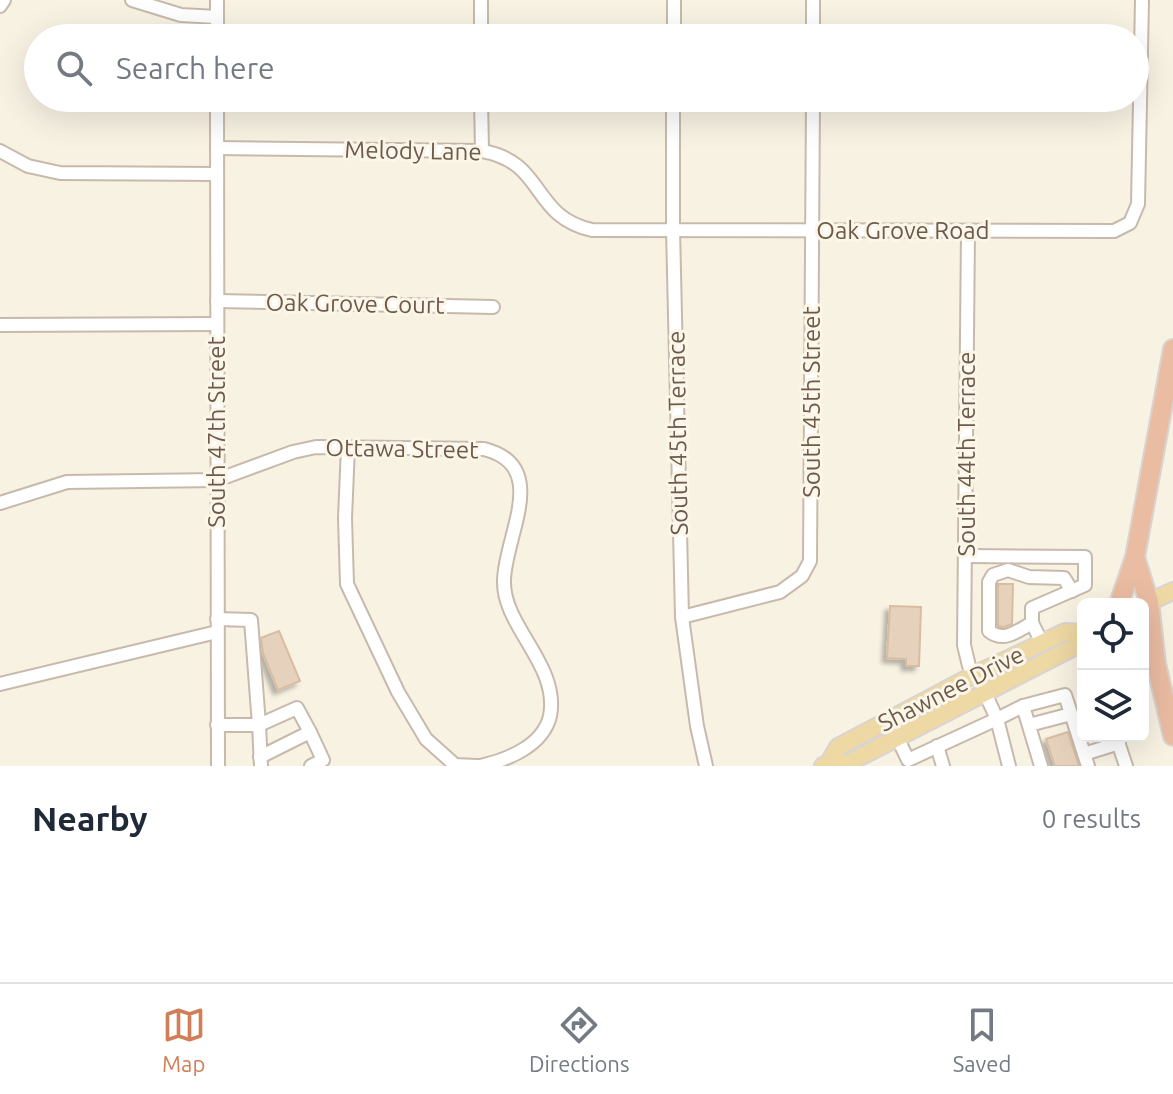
<!DOCTYPE html>
<style>
:root{--surface:#fff;--page:#f2f2f3;--text:#1f2937;--muted:#747a83;--line:#e0e1e3;--accent:#d17f59}
body{margin:0;font-family:Ubuntu,sans-serif;background:var(--page);color:var(--text)}
.controls{position:absolute;right:24px;bottom:24px;display:grid;overflow:hidden;border-radius:12px;box-shadow:0 8px 32px #0002}
.controls button{width:72px;height:72px;display:grid;place-items:center;padding:0;border:0;border-bottom:2px solid var(--line);background:var(--surface);color:var(--text);font:40px sans-serif}
.list{margin:0;padding:0;list-style:none}
h2{display:flex;justify-content:space-between;align-items:center;height:104px;margin:0;padding:0 32px;font-size:34px}
h2 small{font-size:26px;font-weight:400;color:var(--muted)}
.icon{flex:none;width:44px;height:44px;fill:none;stroke:currentColor;stroke-width:2;stroke-linecap:round;stroke-linejoin:round}
.map{position:relative;flex:none;width:1173px;height:766px;overflow:hidden}
.search{position:absolute;background:var(--surface);box-shadow:0 8px 32px #0002;left:24px;right:24px;top:24px;height:88px;display:flex;align-items:center;gap:20px;box-sizing:border-box;padding:0 28px;border-radius:44px;color:var(--muted);font-size:30px}
.sheet{height:216px;background:var(--surface)}
nav{display:flex;justify-content:space-around;align-items:center;box-sizing:border-box;height:112px;border-top:2px solid var(--line);background:var(--surface);font-size:22px;color:var(--muted)}
nav a{display:grid;justify-items:center;gap:4px}
nav .on{color:var(--accent)}
.map>svg:first-child{display:block}
</style>
<div class="map">
<svg width="1173" height="766" viewBox="0 0 1173 766">
<defs>
<filter id="shadow"><feDropShadow dx="-4.5" dy="4.5" stdDeviation="2" flood-color="#0004"/></filter>
</defs>
<rect width="100%" height="100%" fill="#f8f2e3"/>
<!-- building -->
<g fill="#e6d2bc" stroke="#dabca1" stroke-width="2" filter="url(#shadow)">
<path d="M998 584H1013L1012 624 1004 627 998 626Z"/>
<path d="M890 606 921 607 919 666H906V659L887 658Z"/>
<path d="M279 631 300 681 278 690 263 653 261 638Z"/>
<path d="M1068 732 1079 766H1055L1046 739Z"/>
</g>
<g fill="none" stroke-linecap="round" stroke-linejoin="round">
<defs>
<g id="minor">
<path d="M132 0 181 15 217 17"/>
<path d="M217 0V38"/>
<path d="M481 0V38"/>
<path d="M0 6 4 0"/>
<path d="M674 38V0"/>
<path d="M813 38V0"/>
<path d="M217 98 218 766"/>
<path d="M481 98 482 151"/>
<path d="M673 98V229L682 617 697 726 706 766"/>
<path d="M217 148 482 151C546 162 530 216 592 230L1114 231 1130 223 1138 204 1142 0"/>
<path d="M0 151 28 166 60 173 217 174"/>
<path d="M968 232 964 645 969 666 974 675"/>
<path d="M217 301 493 307"/>
<path d="M0 325 217 324"/>
<path d="M348 447 345 518 347 584 398 692 426 739 455 765 477 766"/>
<path d="M0 503 67 482 217 480 293 452 316 447 484 449C551 466 505 535 504 580 502 626 560 665 550 716 543 746 507 760 480 766"/>
<path d="M967 556 1085 557V585L1032 608V623L1042 643"/>
<path d="M682 617 780 592 802 576 810 561 813 98"/>
<path d="M217 619 251 620 259 725 297 708 310 732 260 757"/>
<path d="M1032 623C1017 631 1004 643 989 631V582L993 575 1008 570 1029 577 1064 578 1072 591"/>
<path d="M0 684 217 632"/>
<path d="M1023 706 1041 766"/>
<path d="M217 725H259L261 766"/>
<path d="M1029 725 1071 714"/>
<path d="M310 732 323 760 311 766"/>
<path d="M1116 736 1126 766"/>
<path d="M897 737 908 760 997 719 985 693"/>
<path d="M937 746 943 766"/>
<path d="M1084 754 1119 743"/>
<path d="M1009 766 997 719 1023 706 1065 695 1088 766"/>
</g>
<g id="major">
<path d="M1143 605 1173 591"/>
<path d="M829 763H848L1072 648 1079 641 1083 633"/>
<path d="M823 766 829 763 838 747 974 675 1042 643 1065 632 1083 633"/>
</g>
<g id="highway">
<path d="M1135 557 1149 602 1156 664 1173 736"/>
<path d="M1119 604 1135 557 1173 349"/>
</g>
</defs>
<!-- minor casing -->
<use href="#minor" stroke="#c7baac" stroke-width="16"/>
<!-- major casing -->
<use href="#major" stroke="#d9d4d1" stroke-width="20"/>
<!-- highway casing -->
<use href="#highway" stroke="#d9d4d1" stroke-width="22"/>
<!-- minor -->
<use href="#minor" stroke="#fff" stroke-width="12"/>
<!-- major -->
<use href="#major" stroke="#eed9a4" stroke-width="16"/>
<!-- highway -->
<use href="#highway" stroke="#eabca2" stroke-width="18"/>
</g>
<g text-anchor="middle" stroke-width="6" stroke-linejoin="round" paint-order="stroke">
<!-- street labels -->
<g font-size="24" fill="#6c5b4d" stroke="#fcf6e8">
<text transform="translate(413 151) rotate(1)" y="8">Melody Lane</text>
<text x="903" y="239">Oak Grove Road</text>
<text transform="translate(355 304) rotate(1)" y="8">Oak Grove Court</text>
<text transform="translate(812 402) rotate(-90)" y="8">South 45th Street</text>
<text transform="translate(217 432) rotate(-90)" y="8">South 47th Street</text>
<text transform="translate(678 433) rotate(-91)" y="8">South 45th Terrace</text>
<text transform="translate(402 449) rotate(1)" y="8">Ottawa Street</text>
<text transform="translate(967 454) rotate(-90)" y="8">South 44th Terrace</text>
<text transform="translate(951 689) rotate(-27)" y="8">Shawnee Drive</text>
</g>
</g>
</svg>
<div class="controls">
<button><svg class="icon" aria-label="locate" viewBox="0 0 24 24"><circle cx="12" cy="12" r="6"/><path d="M12 2v4M12 18v4M2 12h4M18 12h4"/></svg></button>
<button><svg class="icon" aria-label="layers" viewBox="0 0 24 24"><path d="M12 4l9 5-9 5-9-5zM3 14l9 5 9-5"/></svg></button>
</div>
<div class="search"><svg class="icon" aria-label="search" viewBox="0 0 24 24"><circle cx="10" cy="10" r="6"/><path d="M15 15l6 6"/></svg>Search here</div>
</div>
<section class="sheet">
<h2>Nearby<small>0 results</small></h2>
<ul class="list">
</ul>
</section>
<nav>
<a class="on"><svg class="icon" aria-label="map" viewBox="0 0 24 24"><path d="M3 6l6-2 6 2 6-2v14l-6 2-6-2-6 2zM9 4v14M15 6v14"/></svg>Map</a>
<a><svg class="icon" aria-label="directions" viewBox="0 0 24 24"><path d="M12 3l9 9-9 9-9-9zM9 14v-3h6M13 9l2 2-2 2"/></svg>Directions</a>
<a><svg class="icon" aria-label="saved" viewBox="0 0 24 24"><path d="M7 4h10v16l-5-4-5 4z"/></svg>Saved</a>
</nav>
